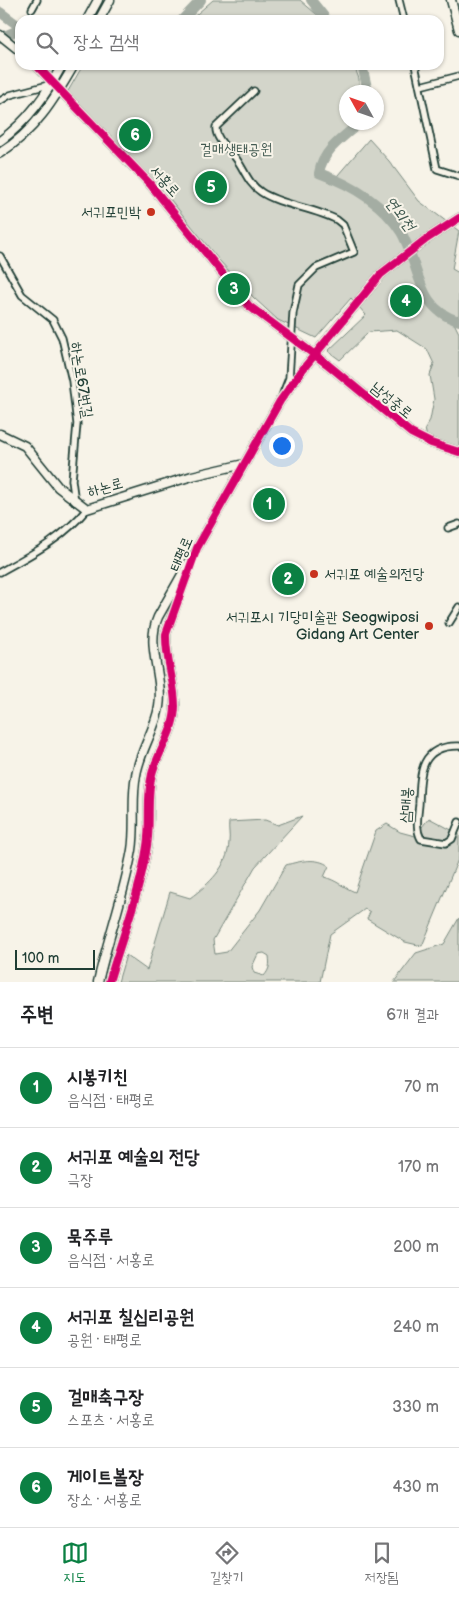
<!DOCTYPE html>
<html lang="ko">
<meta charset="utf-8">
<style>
:root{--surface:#fff;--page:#f2f2f2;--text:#202124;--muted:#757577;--line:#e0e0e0;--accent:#0b8043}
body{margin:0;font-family:"Balsamiq Sans","Poor Story",sans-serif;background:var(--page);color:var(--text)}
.compass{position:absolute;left:339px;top:85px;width:45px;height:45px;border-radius:50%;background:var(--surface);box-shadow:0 1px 4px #0004;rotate:310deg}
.scale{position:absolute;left:15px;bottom:12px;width:80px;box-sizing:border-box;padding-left:5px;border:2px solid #1f3d34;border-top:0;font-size:14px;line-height:18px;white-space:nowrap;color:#1f3d34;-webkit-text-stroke:4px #f7f3e8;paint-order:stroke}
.you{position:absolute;left:281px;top:445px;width:18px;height:18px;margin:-12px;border:4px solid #fff;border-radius:50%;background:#1a73e8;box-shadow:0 0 0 8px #1a73e833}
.badge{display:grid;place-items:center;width:32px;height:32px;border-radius:50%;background:var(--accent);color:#fff;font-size:16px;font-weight:700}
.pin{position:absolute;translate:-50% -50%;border:2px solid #fff;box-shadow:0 1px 5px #0006}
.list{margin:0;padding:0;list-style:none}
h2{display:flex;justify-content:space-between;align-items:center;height:65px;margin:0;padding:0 20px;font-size:21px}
h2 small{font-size:16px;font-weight:400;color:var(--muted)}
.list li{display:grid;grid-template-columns:32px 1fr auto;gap:15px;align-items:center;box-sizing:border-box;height:80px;padding:0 20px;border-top:1px solid var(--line)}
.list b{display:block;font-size:19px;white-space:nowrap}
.list p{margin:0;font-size:16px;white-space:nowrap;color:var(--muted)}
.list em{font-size:16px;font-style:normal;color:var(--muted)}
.icon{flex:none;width:28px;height:28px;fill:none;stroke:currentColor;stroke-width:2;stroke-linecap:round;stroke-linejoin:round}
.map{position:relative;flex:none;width:459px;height:982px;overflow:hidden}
.search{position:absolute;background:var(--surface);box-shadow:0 1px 4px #0004;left:15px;right:15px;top:15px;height:55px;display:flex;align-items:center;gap:12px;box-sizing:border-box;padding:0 18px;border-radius:15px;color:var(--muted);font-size:19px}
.sheet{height:545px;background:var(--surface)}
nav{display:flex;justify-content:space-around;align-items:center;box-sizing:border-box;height:70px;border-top:1px solid var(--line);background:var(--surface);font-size:14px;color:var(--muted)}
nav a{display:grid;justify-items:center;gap:2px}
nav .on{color:var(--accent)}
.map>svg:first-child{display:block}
</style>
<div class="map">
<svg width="459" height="982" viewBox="0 0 459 982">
<rect width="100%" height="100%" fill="#f7f3e8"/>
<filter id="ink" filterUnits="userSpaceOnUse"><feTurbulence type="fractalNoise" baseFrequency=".02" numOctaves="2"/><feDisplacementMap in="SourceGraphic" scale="10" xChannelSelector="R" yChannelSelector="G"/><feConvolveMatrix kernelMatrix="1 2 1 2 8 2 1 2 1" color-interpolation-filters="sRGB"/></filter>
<g filter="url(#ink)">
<!-- green -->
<g fill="#d3d5ca" stroke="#79897f" fill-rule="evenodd">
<path d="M213 0H300L323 20H190Z"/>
<path d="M83 65H354L359 79V92H346V122L353 123 327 150 316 174 331 183 369 139 389 161 419 201 459 231 452 269 459 273V315L452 319 459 333V448L428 441 425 429 430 420 434 399 430 375 434 364 427 349 397 330 369 332 340 360 328 351 366 315 351 298 316 338 278 320 254 298 218 259 170 199 67 93Z"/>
<path d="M302 816 255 867 213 940 215 954 227 952 260 910 286 865C300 861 317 857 329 866L324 877C336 880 343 887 355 892L376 831 387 824 400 832 415 836 429 818 459 834V857L422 946 405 942 367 919 370 912 365 909 330 934 320 982H118L126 955 147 970 170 892 190 898C209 884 228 867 229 842 230 835 228 829 229 822L265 820 278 825ZM264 953 269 956C270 965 270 969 264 976L254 973 252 967 258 954Z"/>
<path d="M459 918V982H394L416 953 444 944Z"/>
</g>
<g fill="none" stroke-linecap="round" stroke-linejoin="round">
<!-- river -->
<g stroke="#a4ada3" stroke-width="10">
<path d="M311 0 327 20"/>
<path d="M0 12 20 27"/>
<path d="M182 20 201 0"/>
<path d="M0 38 20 29"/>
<path d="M362 65 368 92"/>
<path d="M361 122C343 137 323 150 319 173 352 185 382 202 401 232 420 264 416 310 459 321"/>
</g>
<defs>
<g id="street">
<path d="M399 0 404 20"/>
<path d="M32 9 37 0"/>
<path d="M415 65 437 169 459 176"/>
<path d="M420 86 459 76"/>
<path d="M254 91 216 127C215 138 227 148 234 156 244 167 246 182 261 192 280 205 315 208 337 220L343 225 354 252 316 268 299 285 293 313 289 378 282 396"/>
<path d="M0 101 10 95 52 84"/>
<path d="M0 256 22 295 53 320 62 338 72 381 77 424 72 480 75 502"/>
<path d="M448 528 459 524"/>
<path d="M0 572C34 553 62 539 87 509"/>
<path d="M449 623 459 607"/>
<path d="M459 746C420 745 420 773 419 804 418 816 415 828 421 839L446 843 452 839 459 822"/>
</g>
<g id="secondary">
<path d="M451 0 459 30"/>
<path d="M87 20 98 0"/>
<path d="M99 20 110 0"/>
<path d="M0 35 20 51"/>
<path d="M36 65 150 184 249 306 327 364 411 433 431 443 459 452"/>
<path d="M0 141C28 121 46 95 62 65"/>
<path d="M0 153C35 131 54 100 74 65"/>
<path d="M0 434 25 446 58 487 87 509 192 476 244 464"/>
<path d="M98 982C108 938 124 895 132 850 136 825 131 799 136 775 140 751 155 730 159 707 164 676 145 646 158 617L280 401 303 369 381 274 425 240 459 218"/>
<path d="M109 982C122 937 140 893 147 846 151 822 146 798 152 774 158 751 175 731 175 706 175 682 165 658 166 634L190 566"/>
</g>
</defs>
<!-- street casing -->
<use href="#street" stroke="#1f3d34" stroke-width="9"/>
<!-- secondary casing -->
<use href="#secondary" stroke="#1f3d34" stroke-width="11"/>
<!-- street -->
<use href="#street" stroke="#f7f3e8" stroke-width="5.5"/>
<!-- secondary -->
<use href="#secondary" stroke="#f7f3e8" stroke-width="8"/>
<defs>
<g id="cycleway">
<path d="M36 65 150 184 249 306 327 364 411 433 431 443 459 452"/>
<path d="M109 982C122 937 140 893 147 846 151 822 146 798 152 774 158 751 175 731 175 706 175 682 165 658 166 634L197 548 280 401 303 369 381 274 425 240 459 218"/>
</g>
</defs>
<!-- cycleway casing -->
<use href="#cycleway" stroke="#f7f3e8" stroke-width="11"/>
<!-- cycleway -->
<use href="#cycleway" stroke="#d6006c" stroke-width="8"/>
</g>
</g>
<!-- markers -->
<g fill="#c8321e" stroke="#f7f3e8" stroke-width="2">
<circle cx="151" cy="212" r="5"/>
<circle cx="314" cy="574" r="5"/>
<circle cx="429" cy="626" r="5"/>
</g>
<g text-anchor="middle" stroke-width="4" stroke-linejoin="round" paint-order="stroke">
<!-- park labels -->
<g font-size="15" fill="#435b52" stroke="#f7f3e8">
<text x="236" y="154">걸매생태공원</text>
</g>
<!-- street labels -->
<g font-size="15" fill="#1f3d34" stroke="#f7f3e8">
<text transform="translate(165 181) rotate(48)" y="5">서홍로</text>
<text transform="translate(82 380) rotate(81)" y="5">하논로67번길</text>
<text transform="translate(392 400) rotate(39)" y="5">남성중로</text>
<text transform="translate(105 487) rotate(-16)" y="5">하논로</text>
<text transform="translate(181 554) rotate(-67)" y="5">태평로</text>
<text transform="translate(406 805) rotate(-87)" y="5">삼매봉</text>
</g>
<!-- poi labels -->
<g font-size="15" fill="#1f3d34" stroke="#f7f3e8" text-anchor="end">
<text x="141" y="217">서귀포민박</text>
<text x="324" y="579" text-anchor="start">서귀포 예술의전당</text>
<text x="419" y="622">서귀포시 기당미술관 Seogwiposi<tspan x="419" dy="17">Gidang Art Center</tspan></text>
</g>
<!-- water labels -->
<g font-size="16" font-style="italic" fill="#405950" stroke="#f7f3e8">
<text transform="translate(401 213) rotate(53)" y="6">연외천</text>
</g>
</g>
</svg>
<svg class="compass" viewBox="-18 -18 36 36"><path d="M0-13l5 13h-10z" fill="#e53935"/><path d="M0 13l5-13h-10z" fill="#757577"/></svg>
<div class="scale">100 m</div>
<div class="you"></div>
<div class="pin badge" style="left:269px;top:504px">1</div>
<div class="pin badge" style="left:288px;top:579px">2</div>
<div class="pin badge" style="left:234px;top:289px">3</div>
<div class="pin badge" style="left:406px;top:301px">4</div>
<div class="pin badge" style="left:211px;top:187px">5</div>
<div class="pin badge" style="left:135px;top:135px">6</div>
<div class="search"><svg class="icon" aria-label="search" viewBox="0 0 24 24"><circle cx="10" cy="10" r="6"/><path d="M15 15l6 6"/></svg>장소 검색</div>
</div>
<section class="sheet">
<h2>주변<small>6개 결과</small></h2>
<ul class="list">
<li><span class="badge">1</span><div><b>시봉키친</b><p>음식점 · 태평로</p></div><em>70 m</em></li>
<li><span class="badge">2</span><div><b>서귀포 예술의 전당</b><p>극장</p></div><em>170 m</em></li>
<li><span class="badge">3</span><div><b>묵주루</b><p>음식점 · 서홍로</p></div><em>200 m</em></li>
<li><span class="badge">4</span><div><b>서귀포 칠십리공원</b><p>공원 · 태평로</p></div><em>240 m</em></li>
<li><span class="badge">5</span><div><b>걸매축구장</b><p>스포츠 · 서홍로</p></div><em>330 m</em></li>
<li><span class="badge">6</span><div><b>게이트볼장</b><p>장소 · 서홍로</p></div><em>430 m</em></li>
</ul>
</section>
<nav>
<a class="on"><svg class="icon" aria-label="map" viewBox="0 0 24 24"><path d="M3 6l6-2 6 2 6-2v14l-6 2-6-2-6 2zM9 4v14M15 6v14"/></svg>지도</a>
<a><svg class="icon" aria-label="directions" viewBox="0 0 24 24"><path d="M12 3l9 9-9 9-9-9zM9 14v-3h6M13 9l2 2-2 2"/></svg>길찾기</a>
<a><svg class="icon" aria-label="saved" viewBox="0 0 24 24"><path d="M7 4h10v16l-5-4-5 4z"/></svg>저장됨</a>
</nav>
